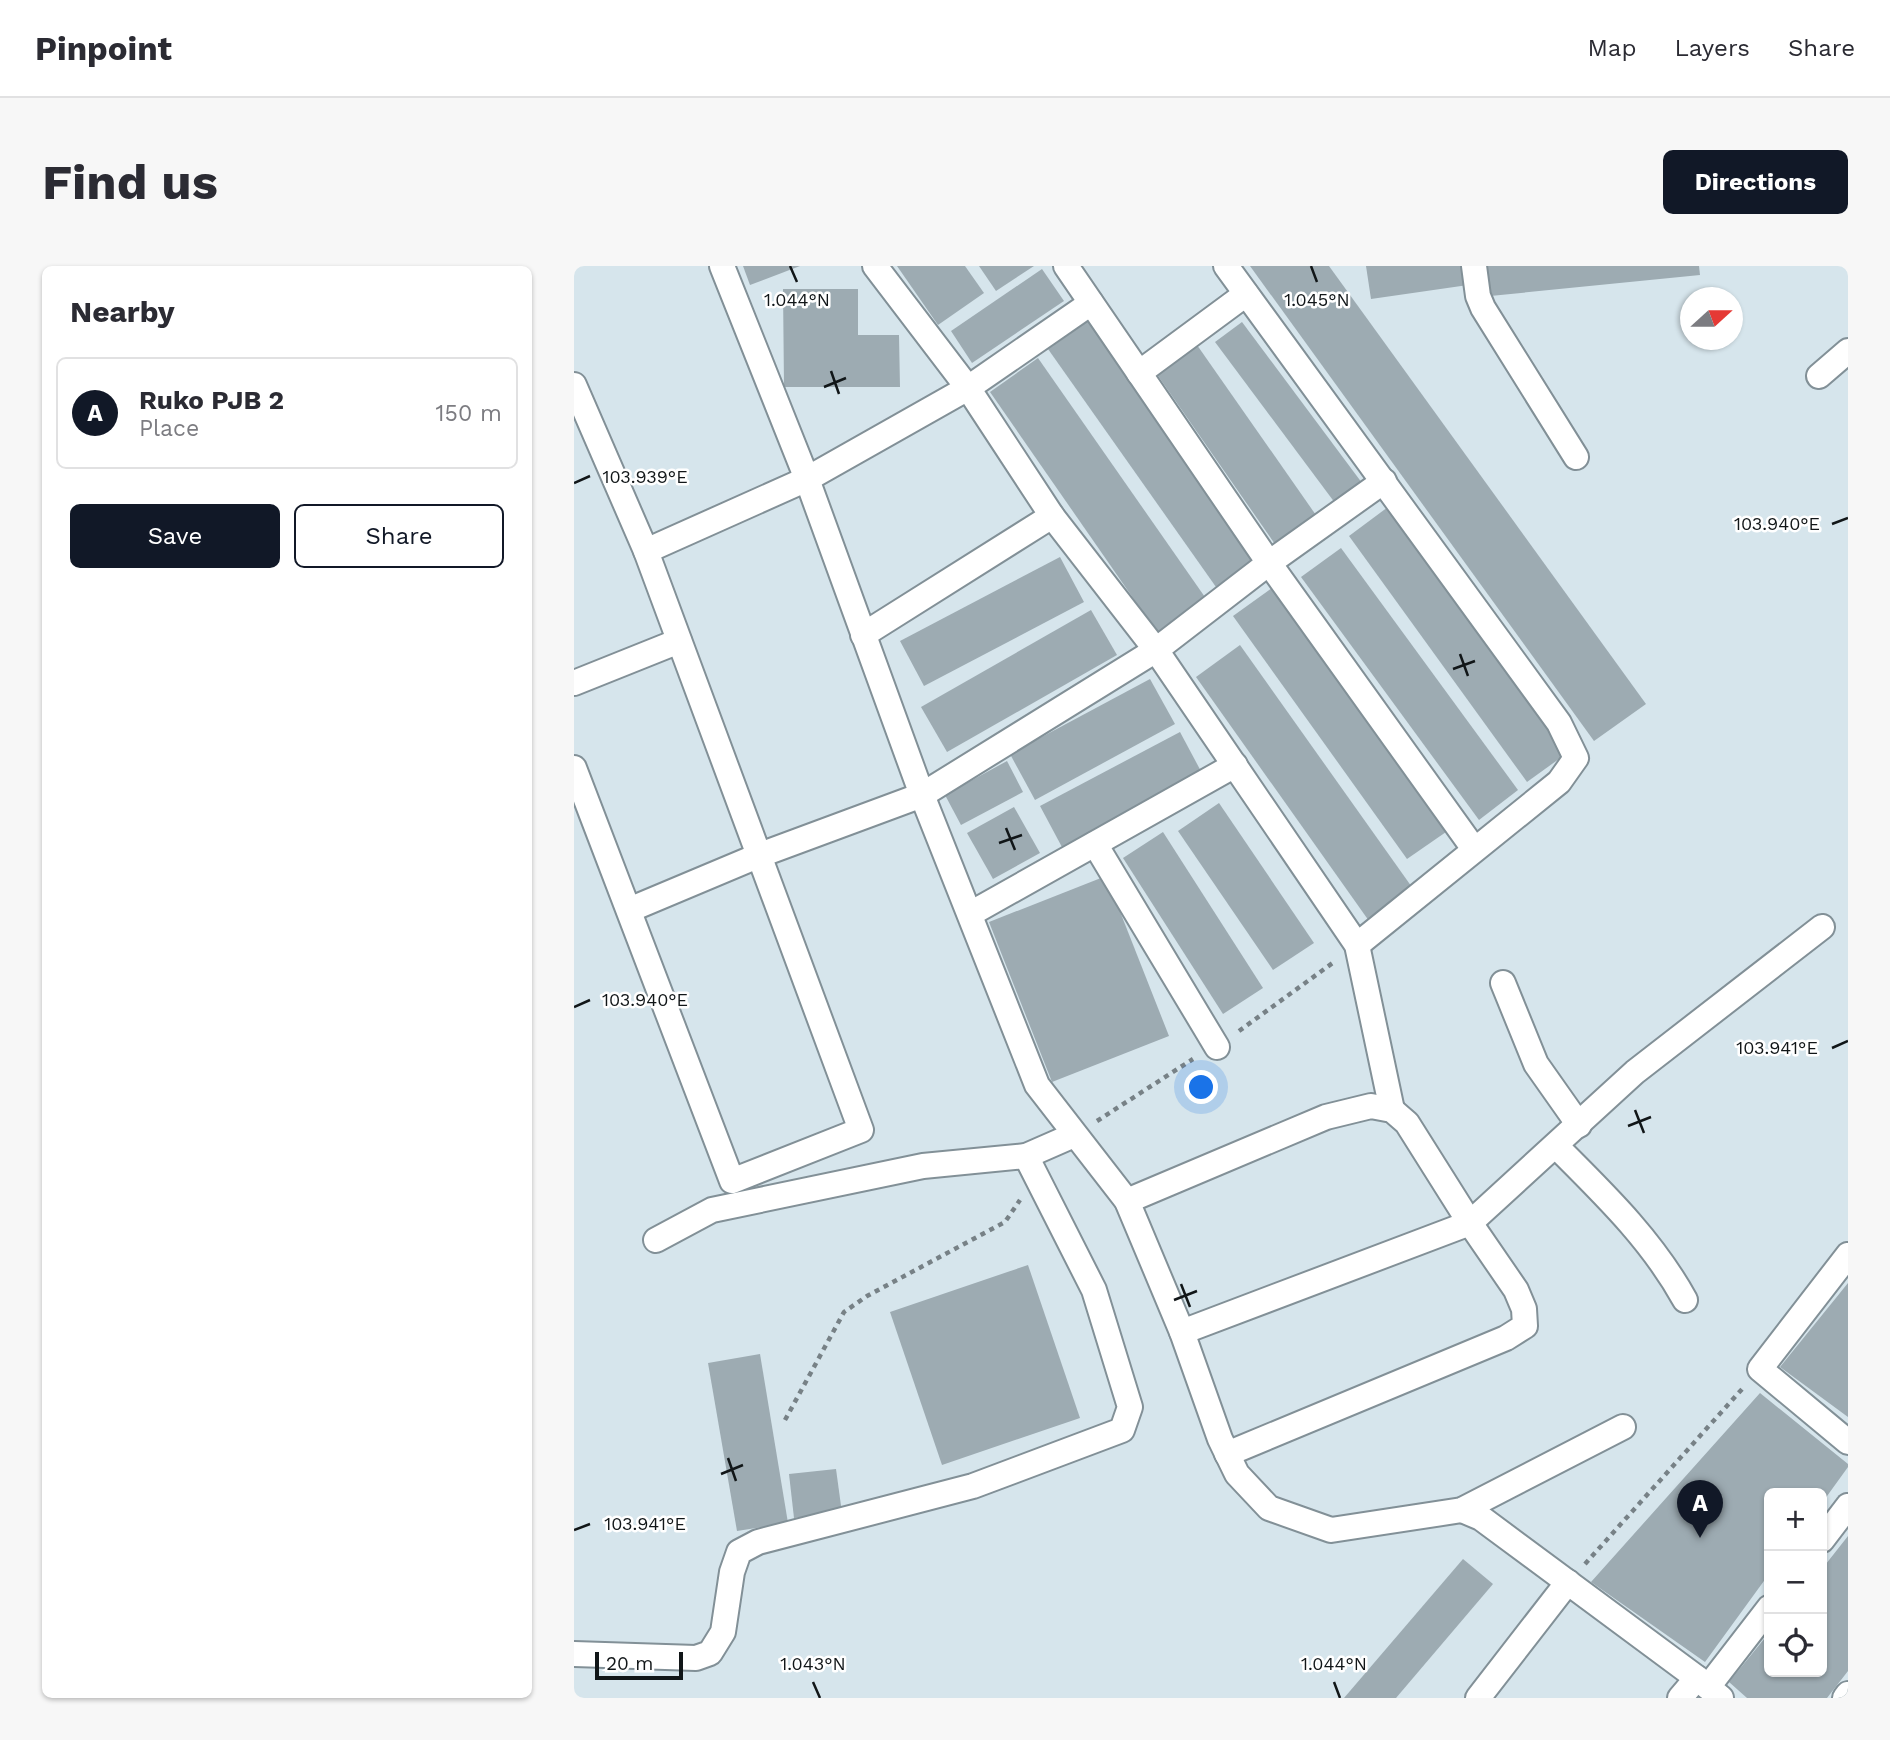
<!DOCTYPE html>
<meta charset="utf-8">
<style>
:root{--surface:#fff;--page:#f7f7f7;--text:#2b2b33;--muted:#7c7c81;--line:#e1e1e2;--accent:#111827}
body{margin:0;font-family:"Work Sans",sans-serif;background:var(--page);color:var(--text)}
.controls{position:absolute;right:21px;bottom:21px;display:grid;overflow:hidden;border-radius:10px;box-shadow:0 2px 5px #0004}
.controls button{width:63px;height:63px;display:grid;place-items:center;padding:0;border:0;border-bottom:2px solid var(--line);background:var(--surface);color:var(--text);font:35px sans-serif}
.compass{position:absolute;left:1106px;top:21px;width:63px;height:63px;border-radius:50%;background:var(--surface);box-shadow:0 2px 5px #0004;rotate:69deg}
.scale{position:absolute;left:21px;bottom:18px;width:88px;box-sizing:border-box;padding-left:7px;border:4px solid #111618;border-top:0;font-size:19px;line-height:24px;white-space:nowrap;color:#111618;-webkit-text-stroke:5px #fff;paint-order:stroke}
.you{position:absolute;left:628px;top:822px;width:24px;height:24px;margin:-18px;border:5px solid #fff;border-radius:50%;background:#1a73e8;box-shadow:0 0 0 10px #1a73e833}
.badge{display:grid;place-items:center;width:46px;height:46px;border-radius:50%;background:var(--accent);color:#fff;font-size:23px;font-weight:700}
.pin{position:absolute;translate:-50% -58px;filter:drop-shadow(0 2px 4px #0008)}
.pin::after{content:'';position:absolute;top:37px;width:24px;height:21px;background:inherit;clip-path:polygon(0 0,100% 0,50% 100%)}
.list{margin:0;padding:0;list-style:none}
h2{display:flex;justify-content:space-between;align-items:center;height:91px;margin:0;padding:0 28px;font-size:30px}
h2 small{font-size:23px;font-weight:400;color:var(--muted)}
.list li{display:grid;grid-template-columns:46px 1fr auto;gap:21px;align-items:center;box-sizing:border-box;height:112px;margin:0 14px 14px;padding:0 14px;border:2px solid var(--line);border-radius:10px}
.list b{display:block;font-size:26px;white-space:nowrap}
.list p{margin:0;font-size:23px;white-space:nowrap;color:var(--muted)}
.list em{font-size:23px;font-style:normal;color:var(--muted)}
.actions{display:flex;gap:14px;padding:21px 28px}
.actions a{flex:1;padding:16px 0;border:2px solid var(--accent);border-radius:10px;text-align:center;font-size:24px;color:var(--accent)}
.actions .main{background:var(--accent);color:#fff}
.icon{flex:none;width:38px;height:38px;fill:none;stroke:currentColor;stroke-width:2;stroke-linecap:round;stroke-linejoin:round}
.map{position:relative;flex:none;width:1274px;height:1432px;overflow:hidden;border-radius:10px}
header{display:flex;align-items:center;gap:42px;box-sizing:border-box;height:98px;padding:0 35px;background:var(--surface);border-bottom:2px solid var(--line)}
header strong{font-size:33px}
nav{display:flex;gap:38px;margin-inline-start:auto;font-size:24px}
.intro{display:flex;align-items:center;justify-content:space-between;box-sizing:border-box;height:168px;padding:0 42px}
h1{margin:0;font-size:49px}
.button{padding:18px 32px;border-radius:10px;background:var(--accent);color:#fff;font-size:24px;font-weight:700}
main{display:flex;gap:42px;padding:0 42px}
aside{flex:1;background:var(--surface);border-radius:10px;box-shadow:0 2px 5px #0004}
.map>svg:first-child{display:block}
</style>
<header>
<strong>Pinpoint</strong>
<nav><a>Map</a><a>Layers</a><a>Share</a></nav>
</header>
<div class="intro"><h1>Find us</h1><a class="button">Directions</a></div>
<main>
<aside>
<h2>Nearby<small></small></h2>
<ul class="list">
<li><span class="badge">A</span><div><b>Ruko PJB 2</b><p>Place</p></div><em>150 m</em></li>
</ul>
<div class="actions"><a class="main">Save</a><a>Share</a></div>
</aside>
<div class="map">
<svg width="1274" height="1432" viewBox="0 0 1274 1432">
<rect width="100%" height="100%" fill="#d6e5ec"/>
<!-- building -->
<g fill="#9dabb2">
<path d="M169 0H226L176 19Z"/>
<path d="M323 0H391L410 27 364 59Z"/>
<path d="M405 0H460L422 25Z"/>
<path d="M676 0H755L1072 438 1020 475Z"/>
<path d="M792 0H898L901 18 797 33Z"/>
<path d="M901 0H1125L1126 9 906 31Z"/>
<path d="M468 3 490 35 398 97 377 65Z"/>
<path d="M209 23H284V69H325L326 121H210Z"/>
<path d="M514 55 682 293 642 321 474 83Z"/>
<path d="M668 56 791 221 764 241 641 76Z"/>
<path d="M623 79 744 252 703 281 582 107Z"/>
<path d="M464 92 633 334 584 368 416 126Z"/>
<path d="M818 238 996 485 953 516 775 270Z"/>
<path d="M767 282 944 524 905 554 727 311Z"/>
<path d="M486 291 510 336 350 420 326 375Z"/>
<path d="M698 322 872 566 833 593 659 350Z"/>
<path d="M517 344 543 389 373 486 347 441Z"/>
<path d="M666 379 840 624 795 655 622 411Z"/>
<path d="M576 413 601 458 461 534 436 488Z"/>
<path d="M606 466 629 509 489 583 466 540Z"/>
<path d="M433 495 449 526 387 559 371 529Z"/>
<path d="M645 537 740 677 699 704 604 565Z"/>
<path d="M440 541 466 587 419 613 393 567Z"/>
<path d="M589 566 689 722 649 748 549 592Z"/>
<path d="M532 610 595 770 478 816 415 656Z"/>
<path d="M454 999 506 1152 368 1199 316 1046Z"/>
<path d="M1274 1017V1151L1206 1101Z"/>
<path d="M186 1088 214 1257 163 1265 134 1097Z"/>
<path d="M1186 1127 1274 1198V1201L1248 1237V1227H1195V1308L1131 1396 1017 1316Z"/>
<path d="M262 1203 268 1247 220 1252 215 1208Z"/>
<path d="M1274 1270V1405L1253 1432H1173L1155 1416 1195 1367V1406H1248V1303Z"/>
<path d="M889 1293 919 1318 822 1432H770Z"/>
</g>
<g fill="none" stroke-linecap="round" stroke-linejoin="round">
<defs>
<g id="street">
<path d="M148 0 233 213 348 529 463 819 553 935 608 1066 646 1173 663 1208 695 1242 757 1264 888 1244 1049 1161"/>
<path d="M301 0 394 122 478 250 582 384 783 679 818 844"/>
<path d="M492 0 695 297 900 583"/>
<path d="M652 0 985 457 1002 492 985 516 783 679"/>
<path d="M900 0 904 30 909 42 1002 191"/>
<path d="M565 107 672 28"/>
<path d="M1245 110 1274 85"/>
<path d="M0 119 72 285 287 864 158 915 0 502"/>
<path d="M72 285 233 213 394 122 517 37"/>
<path d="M289 369 478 250"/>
<path d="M0 417 105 375"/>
<path d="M521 578 643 781"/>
<path d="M55 644 186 589 348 529 582 384 695 297 810 215"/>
<path d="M396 648 661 499"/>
<path d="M929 717 962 798 1005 859"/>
<path d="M982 880C1030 928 1078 974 1111 1034"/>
<path d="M553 935 752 851 797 840 818 844 833 857 896 957 942 1024 950 1043 951 1060 932 1072 653 1188"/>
<path d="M82 974 138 944 349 900 452 890 500 869"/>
<path d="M1274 989 1186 1103 1274 1176"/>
<path d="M608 1066 896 957 1061 806 1248 661"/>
<path d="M888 1244 907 1252 1123 1412 1147 1432"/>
<path d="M1248 1274 1274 1240"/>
<path d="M0 1388 122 1392 136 1387 149 1366 158 1306 165 1286 184 1276 399 1220 548 1164 556 1141 520 1024 452 890"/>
<path d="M1134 1421 1195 1342"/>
<path d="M904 1432 994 1316"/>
<path d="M1106 1432 1123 1412"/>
<path d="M1271 1432 1274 1428"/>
</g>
</defs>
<!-- street casing -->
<use href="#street" stroke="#829097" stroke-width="28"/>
<!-- path -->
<g stroke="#778186" stroke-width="4.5" stroke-dasharray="5 5" stroke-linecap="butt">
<path d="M665 765 760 696"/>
<path d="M523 855 619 793"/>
<path d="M211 1154 270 1046 293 1030 431 956 446 934"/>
<path d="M1011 1298 1169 1122"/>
</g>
<!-- street -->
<use href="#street" stroke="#fff" stroke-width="24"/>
</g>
<!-- ticks -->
<path fill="none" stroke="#111618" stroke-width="2.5" d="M216 0 223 16M737 0 743 16M257 105 265 128M250 121 272 112M0 217 16 210M1258 258 1274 252M886 388 894 410M879 403 901 395M432 562 441 584M425 577 448 569M0 741 16 734M1258 782 1274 775M1061 844 1070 867M1054 860 1077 851M607 1018 616 1041M600 1034 623 1025M154 1192 162 1215M147 1208 169 1199M0 1264 16 1258M239 1416 246 1432M760 1416 766 1432"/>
<g font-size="18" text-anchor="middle" fill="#111618" stroke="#fff" stroke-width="5" stroke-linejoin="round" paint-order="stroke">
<text x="223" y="40">1.044°N</text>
<text x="743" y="40">1.045°N</text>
<text x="71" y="217">103.939°E</text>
<text x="1203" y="264">103.940°E</text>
<text x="71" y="740">103.940°E</text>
<text x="1203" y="788">103.941°E</text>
<text x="71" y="1264">103.941°E</text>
<text x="239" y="1404">1.043°N</text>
<text x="760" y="1404">1.044°N</text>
</g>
</svg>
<div class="controls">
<button>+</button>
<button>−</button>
<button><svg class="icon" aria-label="locate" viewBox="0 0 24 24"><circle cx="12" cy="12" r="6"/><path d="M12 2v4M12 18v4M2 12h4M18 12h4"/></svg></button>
</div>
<svg class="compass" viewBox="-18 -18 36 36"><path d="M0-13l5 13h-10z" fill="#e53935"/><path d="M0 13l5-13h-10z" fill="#7c7c81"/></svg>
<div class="scale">20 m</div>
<div class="you"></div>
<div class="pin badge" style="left:1126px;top:1272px">A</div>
</div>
</main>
